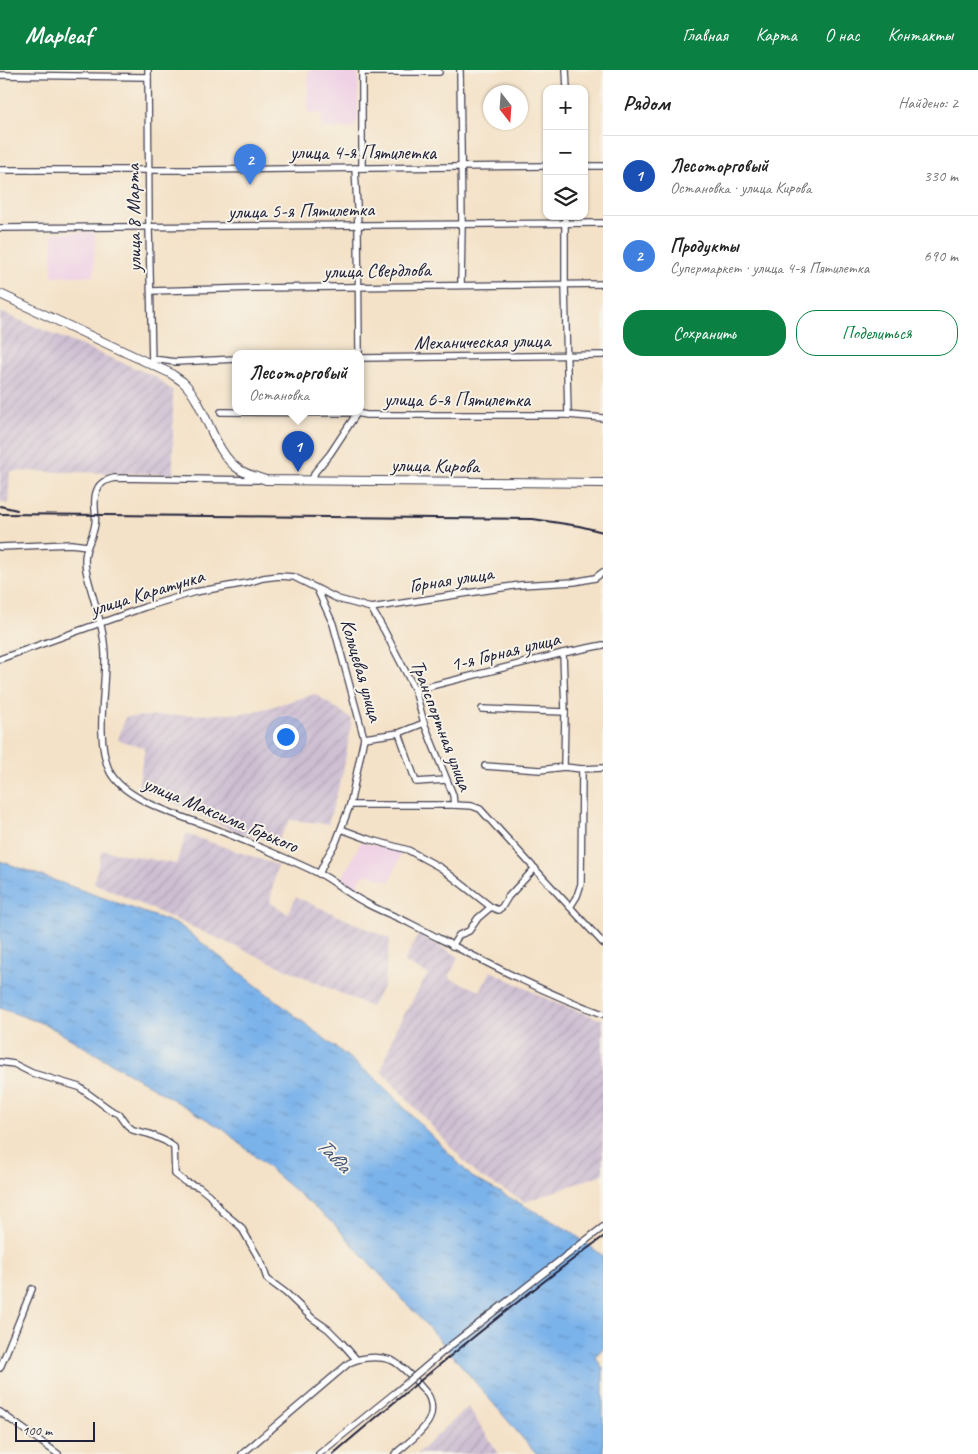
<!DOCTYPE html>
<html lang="ru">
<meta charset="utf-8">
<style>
:root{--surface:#fff;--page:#f6f6f6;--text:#222;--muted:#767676;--line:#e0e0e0;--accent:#0b8043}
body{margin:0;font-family:Caveat,sans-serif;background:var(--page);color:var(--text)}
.controls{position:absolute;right:15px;top:15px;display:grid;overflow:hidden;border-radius:10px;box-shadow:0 1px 4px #0004}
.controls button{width:45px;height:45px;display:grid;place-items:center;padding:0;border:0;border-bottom:1px solid var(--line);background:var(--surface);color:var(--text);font:25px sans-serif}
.compass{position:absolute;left:483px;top:15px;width:45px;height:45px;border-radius:50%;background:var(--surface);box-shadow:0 1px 4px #0004;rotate:163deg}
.scale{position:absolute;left:15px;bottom:12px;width:80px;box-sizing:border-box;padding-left:5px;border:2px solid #22223b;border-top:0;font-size:14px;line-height:18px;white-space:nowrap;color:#22223b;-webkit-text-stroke:4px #f7f3e8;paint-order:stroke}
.you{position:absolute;left:285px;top:666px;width:18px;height:18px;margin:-12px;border:4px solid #fff;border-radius:50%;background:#1a73e8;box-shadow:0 0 0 8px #1a73e833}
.badge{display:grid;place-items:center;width:32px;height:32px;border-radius:50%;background:var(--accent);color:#fff;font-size:16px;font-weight:700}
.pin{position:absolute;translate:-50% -41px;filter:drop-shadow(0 1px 2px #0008)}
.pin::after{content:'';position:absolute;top:26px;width:18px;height:15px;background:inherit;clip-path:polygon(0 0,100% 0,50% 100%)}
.popup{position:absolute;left:232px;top:280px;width:132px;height:65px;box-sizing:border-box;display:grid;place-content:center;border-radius:10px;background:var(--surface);filter:drop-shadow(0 1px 4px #0005);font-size:16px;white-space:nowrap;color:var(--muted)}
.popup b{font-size:19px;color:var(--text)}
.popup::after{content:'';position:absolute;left:50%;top:100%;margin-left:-10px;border:10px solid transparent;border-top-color:var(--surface)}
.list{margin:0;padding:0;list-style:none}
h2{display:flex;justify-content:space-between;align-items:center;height:65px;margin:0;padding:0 20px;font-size:21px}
h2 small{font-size:16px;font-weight:400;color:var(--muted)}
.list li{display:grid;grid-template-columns:32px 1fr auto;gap:15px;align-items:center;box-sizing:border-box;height:80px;padding:0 20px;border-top:1px solid var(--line)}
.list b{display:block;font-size:19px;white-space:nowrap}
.list p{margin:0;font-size:16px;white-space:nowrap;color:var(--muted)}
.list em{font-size:16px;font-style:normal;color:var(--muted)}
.actions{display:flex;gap:10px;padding:15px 20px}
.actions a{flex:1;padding:11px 0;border:1px solid var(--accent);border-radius:20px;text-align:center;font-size:18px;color:var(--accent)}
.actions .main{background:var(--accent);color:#fff}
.icon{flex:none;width:28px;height:28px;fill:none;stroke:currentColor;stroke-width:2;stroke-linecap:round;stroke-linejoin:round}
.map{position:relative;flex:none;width:603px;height:1384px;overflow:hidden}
header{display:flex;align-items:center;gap:30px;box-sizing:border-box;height:70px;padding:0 25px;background:var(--accent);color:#fff}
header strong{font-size:24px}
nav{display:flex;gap:28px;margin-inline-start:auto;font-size:18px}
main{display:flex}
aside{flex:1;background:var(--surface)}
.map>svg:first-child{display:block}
</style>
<header>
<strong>Mapleaf</strong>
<nav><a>Главная</a><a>Карта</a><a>О нас</a><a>Контакты</a></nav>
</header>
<main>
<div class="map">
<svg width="603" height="1384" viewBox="0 0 603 1384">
<defs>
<pattern id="industrial-furrows" width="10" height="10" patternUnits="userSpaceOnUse" patternTransform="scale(1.25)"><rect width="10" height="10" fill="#cdbed2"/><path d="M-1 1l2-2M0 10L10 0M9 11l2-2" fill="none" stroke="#b0a3b5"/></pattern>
<pattern id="water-ripples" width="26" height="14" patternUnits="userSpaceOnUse" patternTransform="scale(1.25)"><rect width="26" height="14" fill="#7ab2ea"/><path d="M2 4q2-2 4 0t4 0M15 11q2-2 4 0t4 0" fill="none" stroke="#6490bf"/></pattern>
</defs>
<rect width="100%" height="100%" fill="#f7f3e8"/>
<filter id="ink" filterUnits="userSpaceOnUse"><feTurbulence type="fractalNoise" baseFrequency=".02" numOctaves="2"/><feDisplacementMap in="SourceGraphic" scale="10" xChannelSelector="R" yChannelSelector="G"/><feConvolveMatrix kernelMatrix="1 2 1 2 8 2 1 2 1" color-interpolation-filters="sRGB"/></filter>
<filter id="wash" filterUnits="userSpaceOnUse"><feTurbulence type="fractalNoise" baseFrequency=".0096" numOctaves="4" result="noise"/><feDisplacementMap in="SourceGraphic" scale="20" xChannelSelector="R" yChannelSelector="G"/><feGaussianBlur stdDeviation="1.12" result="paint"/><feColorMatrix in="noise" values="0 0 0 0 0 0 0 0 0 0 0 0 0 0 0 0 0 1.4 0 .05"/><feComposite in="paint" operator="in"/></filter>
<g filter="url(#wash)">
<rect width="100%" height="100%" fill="#f4e2c8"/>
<!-- built -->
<g fill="#efd0e5">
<path d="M308 0H358V50L351 59 322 57V44L308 43Z"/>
<path d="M95 162 94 206H52L53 163Z"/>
<path d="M361 772 402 782 390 812 368 804 361 807 356 820 341 810Z"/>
</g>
<!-- industrial -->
<g fill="url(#industrial-furrows)">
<path d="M0 242 154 306 173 321V404L10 401 8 434 0 432Z"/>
<path d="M315 624 352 649 343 702 328 754 290 750 276 773 237 762 138 717 145 678 118 670 125 647 250 643Z"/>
<path d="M186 764 277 795 270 832 288 844 296 827 390 869 384 915 371 937 94 813 102 780 176 794Z"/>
<path d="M418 865 458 886 449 908 480 921 491 901 555 933 603 950V1104L525 1132 476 1104 381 1001 396 958 428 904 404 892Z"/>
<path d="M468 1337 499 1384H417Z"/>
</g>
<!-- water -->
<path fill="url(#water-ripples)" stroke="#4e6a92" d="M0 791 179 855 376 1009 472 1107 570 1161 603 1186V1278L595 1287 603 1298V1384H536L438 1268 334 1154 223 1059 47 955 0 938Z"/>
</g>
<g filter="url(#ink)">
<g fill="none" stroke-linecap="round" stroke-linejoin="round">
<defs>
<g id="minor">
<path d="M148 0 149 157 152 295"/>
<path d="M460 0 462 154 461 215"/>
<path d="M566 0 567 19"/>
<path d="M0 5 148 7"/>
<path d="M584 96H603"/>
<path d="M355 98 358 155 359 283"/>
<path d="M362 98V2H439"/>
<path d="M0 100H197L547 96"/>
<path d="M565 146V214L568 345"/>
<path d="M0 158 603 153"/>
<path d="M151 221 255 218 603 214"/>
<path d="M360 288 603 285"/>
<path d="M152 289 176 292 236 289"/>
<path d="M221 342 357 343 366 345H568L603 348"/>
<path d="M258 410 114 408C107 410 100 412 97 420 92 430 97 443 95 454 92 473 82 478 86 500 92 528 104 555 105 584 106 620 95 666 109 700 122 730 184 747 213 758 250 773 288 788 324 806 338 814 350 825 364 832 379 841 396 846 411 854 474 886 536 920 603 944"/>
<path d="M312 410 315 402 330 384 357 343V341"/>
<path d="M0 477 71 474 87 476"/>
<path d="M317 519 333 554 364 668 350 735 336 772 327 787 319 804"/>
<path d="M371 538 384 560 415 620 424 653 453 725 454 735 472 736 480 739 603 873"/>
<path d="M563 583 565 642 564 697"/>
<path d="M0 589 145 537 195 522 247 513 263 508 279 506 294 507 338 529 371 538 520 515 574 512 595 508 603 502"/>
<path d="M415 620 563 583 603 575"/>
<path d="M482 639 565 642"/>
<path d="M399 663 416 712 446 710"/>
<path d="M364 668 399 663 424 653"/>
<path d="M485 696 540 700 564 697 582 699 603 698"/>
<path d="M350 735H454"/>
<path d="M341 759 368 769 408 780 441 798 491 837"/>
<path d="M570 837 577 826 581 814 582 699"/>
<path d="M452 876 459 865 469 861 478 848 491 837 498 840 502 837 508 827 535 798"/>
<path d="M0 992 14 994 32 1003 79 1017 109 1039 119 1044 127 1055 133 1060 149 1064 165 1071 174 1077 175 1104 185 1112 199 1117 209 1125 223 1142 241 1157 262 1194 267 1209 286 1223 312 1248 328 1259 342 1273 356 1289"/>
<path d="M594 1164 603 1157"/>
<path d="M0 1298 32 1219"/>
<path d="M0 1342 58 1384"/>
<path d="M242 1384 349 1293C361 1287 378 1286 391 1290 401 1294 421 1316 428 1325 431 1330 432 1338 431 1344 429 1358 406 1374 395 1384"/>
<path d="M319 1384 396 1322"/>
</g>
<path id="major" d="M0 224 170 303C174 306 179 309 183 312 207 335 212 382 240 400 248 405 257 407 266 410L603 413"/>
</defs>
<!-- minor casing -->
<use href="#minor" stroke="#423f50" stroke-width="8"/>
<!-- major casing -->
<use href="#major" stroke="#423f50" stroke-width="10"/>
<!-- minor -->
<use href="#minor" stroke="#fff" stroke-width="5.5"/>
<!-- major -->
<use href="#major" stroke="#fff" stroke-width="8"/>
<!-- rail -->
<g stroke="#22223b" stroke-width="2">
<path d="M0 436 17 440"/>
<path d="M0 444 533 449 579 456 603 462"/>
<path d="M333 1384C421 1309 510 1235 603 1167"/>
</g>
<defs>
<path id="minor-bridge" d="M396 1322 450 1276 594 1164"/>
</defs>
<!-- minor-bridge casing -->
<use href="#minor-bridge" stroke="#423f50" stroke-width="8" stroke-linecap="butt"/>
<!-- minor-bridge -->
<use href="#minor-bridge" stroke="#fff" stroke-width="5.5"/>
</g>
</g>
<g text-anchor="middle" stroke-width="4" stroke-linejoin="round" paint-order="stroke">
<!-- street labels -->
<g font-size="20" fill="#22223b" stroke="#f7f3e8">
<text x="363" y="89">улица 4-я Пятилетка</text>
<text transform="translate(301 140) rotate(-1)" y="7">улица 5-я Пятилетка</text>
<text transform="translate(133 148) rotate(-91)" y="7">улица 8 Марта</text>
<text transform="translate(377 200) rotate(-1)" y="7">улица Свердлова</text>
<text transform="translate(482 271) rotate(-1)" y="7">Механическая улица</text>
<text x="457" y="336">улица 6-я Пятилетка</text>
<text transform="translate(435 395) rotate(1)" y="7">улица Кирова</text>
<text transform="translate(451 509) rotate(-9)" y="7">Горная улица</text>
<text transform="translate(147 522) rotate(-17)" y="7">улица Каратунка</text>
<text transform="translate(505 581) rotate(-14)" y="7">1-я Горная улица</text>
<text transform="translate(362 600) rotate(74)" y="7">Кольцевая улица</text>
<text transform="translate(442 655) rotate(69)" y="7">Транспортная улица</text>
<text transform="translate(221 744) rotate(23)" y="7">улица Максима Горького</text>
</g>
<!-- water labels -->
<g font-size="21" font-style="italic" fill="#415478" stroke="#f7f3e8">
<text transform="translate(334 1085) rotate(46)" y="7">Тавда</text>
</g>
</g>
</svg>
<div class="controls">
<button>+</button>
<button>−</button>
<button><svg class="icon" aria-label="layers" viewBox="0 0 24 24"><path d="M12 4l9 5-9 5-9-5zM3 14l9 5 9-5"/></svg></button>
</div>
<svg class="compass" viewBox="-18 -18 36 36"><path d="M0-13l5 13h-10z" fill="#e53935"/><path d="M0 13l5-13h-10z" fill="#767676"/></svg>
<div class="scale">100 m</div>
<div class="you"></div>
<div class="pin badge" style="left:298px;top:402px;background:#1a4fb4">1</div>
<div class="popup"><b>Лесоторговый</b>Остановка</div>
<div class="pin badge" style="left:250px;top:115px;background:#3f7fe0">2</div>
</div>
<aside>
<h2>Рядом<small>Найдено: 2</small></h2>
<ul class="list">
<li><span class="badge" style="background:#1a4fb4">1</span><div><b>Лесоторговый</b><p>Остановка · улица Кирова</p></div><em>330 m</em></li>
<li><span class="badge" style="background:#3f7fe0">2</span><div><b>Продукты</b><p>Супермаркет · улица 4-я Пятилетка</p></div><em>690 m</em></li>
</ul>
<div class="actions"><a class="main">Сохранить</a><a>Поделиться</a></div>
</aside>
</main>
